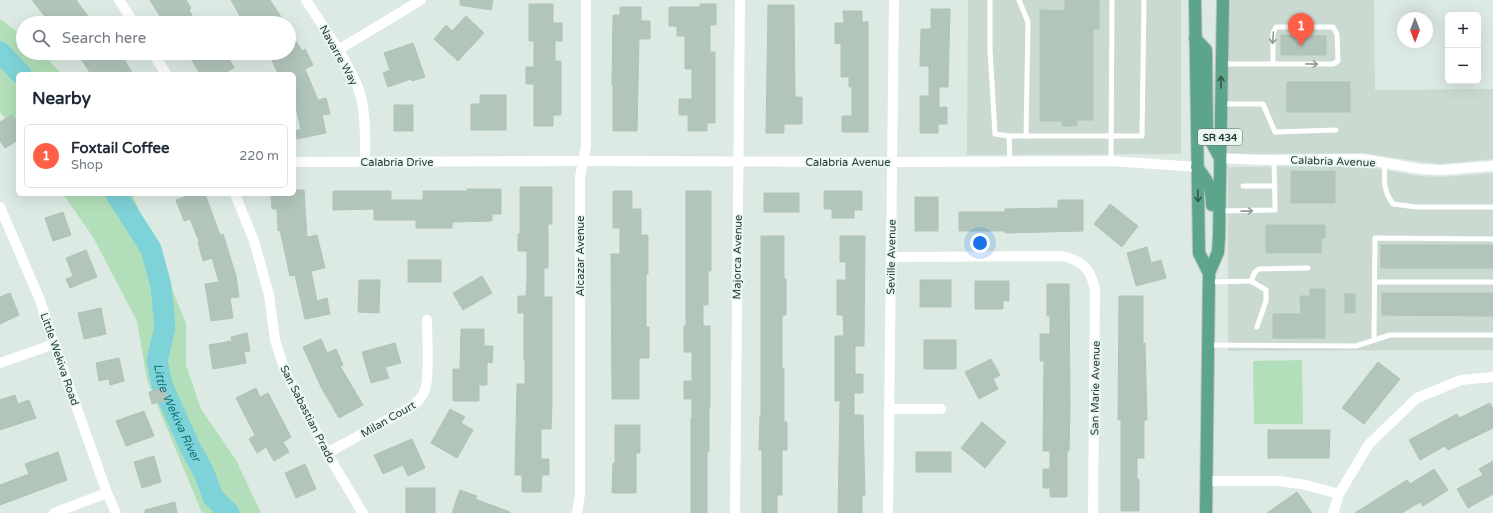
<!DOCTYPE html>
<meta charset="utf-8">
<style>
:root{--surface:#fff;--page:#f6f6f7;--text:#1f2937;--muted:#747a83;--line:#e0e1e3;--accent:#ff5f46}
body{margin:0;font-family:"Varela Round",sans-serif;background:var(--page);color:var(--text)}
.controls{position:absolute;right:12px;top:12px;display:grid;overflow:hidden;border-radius:6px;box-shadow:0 4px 16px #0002}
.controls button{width:36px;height:36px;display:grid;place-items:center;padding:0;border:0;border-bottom:1px solid var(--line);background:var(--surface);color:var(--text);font:20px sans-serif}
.compass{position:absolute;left:1397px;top:12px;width:36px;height:36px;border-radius:50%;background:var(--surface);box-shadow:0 4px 16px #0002;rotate:180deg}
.you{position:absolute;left:980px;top:243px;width:14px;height:14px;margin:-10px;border:3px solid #fff;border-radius:50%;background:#1a73e8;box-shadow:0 0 0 6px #1a73e833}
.badge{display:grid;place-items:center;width:26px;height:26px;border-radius:50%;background:var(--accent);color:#fff;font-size:13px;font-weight:700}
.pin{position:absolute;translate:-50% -33px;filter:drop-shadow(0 1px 2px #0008)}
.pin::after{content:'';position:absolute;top:21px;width:14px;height:12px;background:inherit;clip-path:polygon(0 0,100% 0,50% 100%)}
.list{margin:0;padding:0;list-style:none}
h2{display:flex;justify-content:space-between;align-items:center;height:52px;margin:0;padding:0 16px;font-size:17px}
h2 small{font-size:13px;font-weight:400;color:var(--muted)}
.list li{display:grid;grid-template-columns:26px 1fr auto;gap:12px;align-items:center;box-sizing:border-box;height:64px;margin:0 8px 8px;padding:0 8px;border:1px solid var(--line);border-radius:6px}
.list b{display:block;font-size:15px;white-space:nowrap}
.list p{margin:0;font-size:13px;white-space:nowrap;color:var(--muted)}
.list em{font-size:13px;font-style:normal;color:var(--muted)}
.icon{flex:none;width:22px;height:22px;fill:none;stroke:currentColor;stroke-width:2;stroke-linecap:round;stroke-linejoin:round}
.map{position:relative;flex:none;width:1493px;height:513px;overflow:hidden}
.search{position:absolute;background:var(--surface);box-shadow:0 4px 16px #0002;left:16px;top:16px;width:280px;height:44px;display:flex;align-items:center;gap:10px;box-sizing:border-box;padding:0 14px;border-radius:22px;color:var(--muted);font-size:15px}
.panel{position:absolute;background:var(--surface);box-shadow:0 4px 16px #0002;left:16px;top:72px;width:280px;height:124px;border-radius:6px}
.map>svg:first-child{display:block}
</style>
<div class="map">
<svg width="1493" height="513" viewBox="0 0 1493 513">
<rect width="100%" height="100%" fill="#dceae3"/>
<!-- built -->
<g fill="#cadad1">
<path d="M968 0H1181V154L967 155Z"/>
<path d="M1229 0H1374L1375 90 1493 89V159L1441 164 1421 162 1363 153 1228 154V13L1231 11 1228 7Z"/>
<path d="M1363 166 1419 176 1441 177 1493 173V350L1228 351V167Z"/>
</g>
<!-- green -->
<g fill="#b2dfb9">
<path d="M0 19 23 36V53H42L62 74H18V133L0 112Z"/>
<path d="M63 194H132L186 323V365L201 409 236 460 261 513H202L147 380 137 321 93 237Z"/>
<path d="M1302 360 1303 424H1254L1253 361Z"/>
</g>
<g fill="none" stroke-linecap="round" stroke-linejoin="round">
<!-- river -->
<g stroke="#7dd3d7" stroke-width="21">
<path d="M0 52 21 74"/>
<path id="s1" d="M116 194 151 249 161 286 165 327 157 361 162 385 190 447 204 473 213 497 229 513"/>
</g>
</g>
<!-- building -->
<g fill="#b2c5bb" stroke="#aec4b9">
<path d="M32 0H76L88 16 79 23H50Z"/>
<path d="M150 0H186L191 8 189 10 196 23H164Z"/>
<path d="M231 0H270L285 23H244Z"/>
<path d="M460 0H493L491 10 460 5Z"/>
<path d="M1065 0H1099V29H1093V120H1077V126H1062V121H1040V10L1065 11Z"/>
<path d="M529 4H553V23H562V41H555V61H561V115H553V126H534V84H526V67H534V41H529Z"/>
<path d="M700 4H716V25H710V52H715V123H707V131H688V115H679V99H692V69H685V36H677V26H669V7H700Z"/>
<path d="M768 5H794L795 97H802V124H784V133H766Z"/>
<path d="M620 7H641V21H650V39H639L637 131H613V85H612L613 15H620Z"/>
<path d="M931 9H950L948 87H939V107H947V124H938V133H920V96H929V66H920L921 29H931Z"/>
<path d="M843 11H862V22H868V132H842V116H852V87H849V77H841V43L835 44V23H844Z"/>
<path d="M466 16 484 33 458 61 434 39 446 25 452 31Z"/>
<path d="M289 30 302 51 305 49 313 65 305 69 318 100 326 98 330 114 322 115 326 133 297 139 295 131 301 129 294 98V74H278L269 53H289Z"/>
<path d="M1281 35 1326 36V55H1281Z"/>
<path d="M413 43 425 77 412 81 411 79 388 87 383 73 390 70 384 53Z"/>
<path d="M77 53H120L133 74H91Z"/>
<path d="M188 53H226L234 68 222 74H200Z"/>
<rect x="1287" y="82" width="63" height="30"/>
<path d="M480 95H506V130H471V104H480Z"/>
<rect x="394" y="105" width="19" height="26"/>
<path d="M12 115 18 124V140L5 148 0 141V122Z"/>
<rect x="1291" y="171" width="44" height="32"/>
<path d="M520 187H552V224H548V268H544V297H552V401L551 429H541V459H549V475H542L541 492H522V475H515L517 384H525V360H524V313H518V296H526L527 280V251H518V234H520Z"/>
<path d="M467 189H501V214H492V221L452 222V228H416V220H374V209L333 210V191H391V200H423V191H467Z"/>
<path d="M294 190H304L307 237 317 235 325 268 311 271 317 301 327 298 330 314 305 319 295 275 290 276 280 230 278 231 277 209H272L271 194H294Z"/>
<path d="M613 191H632V209H641V235H648V274H646V327H649V358H639V399H612L611 254H620V228H613Z"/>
<path d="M686 191H711V271H708V305H703V326H710V407H709V452H707V513H691V418H692V399H684V381H692V352H684V326H686Z"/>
<path d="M824 191H862V210H854V218H832V209H824Z"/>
<rect x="764" y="193" width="35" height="19"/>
<path d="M193 194H205L220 235 223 234 236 276 239 297 230 298 233 318 211 321 205 284 219 282 212 258 203 261 198 242 199 241 190 219 184 221 176 200Z"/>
<rect x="915" y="197" width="23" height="34"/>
<path d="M1058 200H1083V231L1005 233V231H959V212H1005V209L1058 208Z"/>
<path d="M1110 204 1138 226 1122 247 1094 224Z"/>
<path d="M63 212 71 235 53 241 45 218Z"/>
<path d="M1266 225H1325V238H1321V253H1266Z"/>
<path d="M761 236H784V279H786V315H782V369H784V422H787V450H782V495H777V513H762V450H759L760 415H761Z"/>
<path d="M840 236H865L864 346H855V374H863V393H854V415H863L865 495H862V513H838L840 401H835V336H844L843 315H837V280H846V262H840Z"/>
<rect x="1381" y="245" width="112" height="23"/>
<path d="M1147 247 1151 263 1161 260 1166 278 1136 286 1127 253Z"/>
<path d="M86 250 97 277 70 288 66 279 73 276 66 258Z"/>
<rect x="408" y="260" width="33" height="22"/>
<path d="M482 276 492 293 463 310 453 293Z"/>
<path d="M359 280H380L379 313 358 312Z"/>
<rect x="920" y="280" width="31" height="27"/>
<path d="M975 281H1009V301H1003V309H975Z"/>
<path d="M1047 284H1069L1070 406 1069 451H1067V497H1050V488H1043V469H1050V451H1043L1044 361H1040V334H1050V316H1047Z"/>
<path d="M1310 289H1325V338H1273V314H1301L1300 296H1310Z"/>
<path d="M10 293 19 315 0 324V297Z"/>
<path d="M1382 293H1493V316L1382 315Z"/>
<rect x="1345" y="294" width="10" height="19"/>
<path d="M1119 296H1143V343H1145L1147 420H1144V458H1137V479H1139V511H1121V420H1118Z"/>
<path d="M101 308 106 334 84 339 78 313Z"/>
<path d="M461 329H484V346H493L492 363 487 362V385H479V401H453V369H460Z"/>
<path d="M247 333 250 351 244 352 246 363 213 369 209 345 232 341 231 337Z"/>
<path d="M321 339 327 353 336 349 343 365 340 366 363 405 339 418 321 387 303 347Z"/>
<rect x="924" y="340" width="32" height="29"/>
<path d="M395 343 401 363 385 367 389 378 371 383 362 352Z"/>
<path d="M119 358 124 381 110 385 109 379 99 381 96 363Z"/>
<path d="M991 359 1000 375 993 379 998 389 979 399 965 372Z"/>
<path d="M1378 362 1400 379 1364 424 1342 408Z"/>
<path d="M165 387 168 400 152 404 149 392Z"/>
<path d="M256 388 260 397 268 393 291 437 283 442 289 452 274 461 266 447 257 453 249 439 255 435 236 398Z"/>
<path d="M15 395 18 404 29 400 36 418 0 430V400Z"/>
<path d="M1490 403 1493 409V428L1448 450 1445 446 1420 460 1409 440 1457 414 1459 418Z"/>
<path d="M450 409 465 417 461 423 473 430 457 458 431 443Z"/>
<path d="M144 411 154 436 126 446 116 421Z"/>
<path d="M982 422 1006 442 985 468 961 448Z"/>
<path d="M615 425H640V453H636V493H612L613 463H615Z"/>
<path d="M1268 430H1330L1329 458H1268Z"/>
<path d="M412 439 425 468 408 476 403 465 383 474 374 455Z"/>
<path d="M58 452 67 480 0 505V485L29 474 25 464Z"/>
<rect x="916" y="452" width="35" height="20"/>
<path d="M154 456 161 482 142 488 134 462Z"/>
<path d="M1493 461V494L1468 508 1457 489 1483 475 1479 469Z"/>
<path d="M305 464 316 489 296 498 285 473Z"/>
<path d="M1434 469 1448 490 1423 506 1420 502 1402 513H1355L1407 480 1410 484Z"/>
<rect x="406" y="488" width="29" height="25"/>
<path d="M460 490 477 496 475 499 510 512V513H452Z"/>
<path d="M1297 492 1312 513H1267Z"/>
<path d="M175 502 177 513H145V510Z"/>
</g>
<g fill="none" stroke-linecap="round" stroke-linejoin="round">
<defs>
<g id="primary">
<path d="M1195 0 1199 253 1209 273"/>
<path d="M1195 38 1206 50 1207 134 1220 158"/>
<path d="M1197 167C1208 182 1212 186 1212 205"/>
<path d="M1206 513 1209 273 1218 252 1219 237 1223 0"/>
</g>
</defs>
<!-- primary casing -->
<use href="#primary" stroke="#bbc4c1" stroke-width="14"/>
<!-- service -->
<g stroke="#fff" stroke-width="5">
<path d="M990 0V49L995 134 1009 136"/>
<path d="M1019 0 1028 22 1026 136"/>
<path d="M1222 64H1333L1338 61 1337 34 1333 27H1276L1273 33V63"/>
<path d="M1222 104H1263L1275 132 1336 130"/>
<path d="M1111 161 1112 0"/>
<path d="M1010 162 1009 136H1142L1144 0"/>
<path d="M1385 163C1384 180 1383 190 1393 204L1416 207H1493"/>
<path d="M1243 186H1275"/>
<path d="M1220 211 1275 210 1274 160"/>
<path d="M1251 281 1266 290V301L1257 327"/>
<path d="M1210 282 1251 281 1255 272 1259 269 1308 268"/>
<path d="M1375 282H1493"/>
<path d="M1374 339 1375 238 1493 239"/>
<path d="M1208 345 1356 346 1390 335H1493"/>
</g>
<!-- minor -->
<g stroke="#fff" stroke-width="10">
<path d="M119 0 134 23"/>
<path d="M306 0C323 27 353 67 361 97 366 118 365 141 365 162"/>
<path d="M338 50 421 0"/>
<path d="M153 53 166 74"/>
<path d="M1220 158 1262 160 1363 159 1420 169 1441 170 1493 166"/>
<path d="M294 162 582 161 892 162 1111 161 1197 167"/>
<path d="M235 194 254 241 269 295 275 340 285 371 327 453 359 507 363 513"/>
<path d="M0 207 40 300 54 344 107 493 116 513"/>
<path d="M891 257 1062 256C1083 261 1090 268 1095 289L1093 513"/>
<path d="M0 363 54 344"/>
<path d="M889 409H941"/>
<path d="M327 453 411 407C417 402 422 398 425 390 430 375 427 337 427 320"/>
<path d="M1206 481H1280L1306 485 1339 494"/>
<path d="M54 513 107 493"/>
<path d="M577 513 580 494V177L586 146V0"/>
<path d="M735 513 740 0"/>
<path d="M888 513 894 0"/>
<path d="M1333 513 1339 494 1369 444 1417 398 1461 380 1493 377"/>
</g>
<!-- primary -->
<use href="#primary" stroke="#5ca58a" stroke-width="12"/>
</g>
<!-- one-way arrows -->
<defs><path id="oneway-shaft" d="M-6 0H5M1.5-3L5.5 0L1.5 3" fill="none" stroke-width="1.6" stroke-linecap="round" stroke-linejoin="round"/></defs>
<g stroke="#8e9d98">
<use href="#oneway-shaft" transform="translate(1273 38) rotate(94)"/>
<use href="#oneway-shaft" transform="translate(1312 64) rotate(1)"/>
<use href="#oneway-shaft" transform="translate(1247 211) rotate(-1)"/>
</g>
<g stroke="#305b4b">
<use href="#oneway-shaft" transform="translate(1221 82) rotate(-90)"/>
<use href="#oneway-shaft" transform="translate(1198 196) rotate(89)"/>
</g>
<g text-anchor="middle" stroke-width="4" stroke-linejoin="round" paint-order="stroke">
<!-- shield labels -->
<rect fill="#edf7f1" stroke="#5b736a" stroke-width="1" x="1198" y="129" width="44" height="16" rx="3"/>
<g font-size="10" font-weight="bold" fill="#1d3b30">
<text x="1220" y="141">SR 434</text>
</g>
<!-- street labels -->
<g font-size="11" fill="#1d3b30" stroke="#edf7f1">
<text transform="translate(339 55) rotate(61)" y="4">Navarre Way</text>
<text transform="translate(1333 161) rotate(2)" y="4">Calabria Avenue</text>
<text x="397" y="166">Calabria Drive</text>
<text x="848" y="166">Calabria Avenue</text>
<text transform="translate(580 256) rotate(-90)" y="4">Alcazar Avenue</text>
<text transform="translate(737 257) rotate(-89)" y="4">Majorca Avenue</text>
<text transform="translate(891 257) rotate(-89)" y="4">Seville Avenue</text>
<text transform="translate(60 359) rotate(71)" y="4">Little Wekiva Road</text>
<text transform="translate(1095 388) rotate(-89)" y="4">San Marie Avenue</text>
<text transform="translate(308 414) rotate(63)" y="4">San Sabastian Prado</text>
<text transform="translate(388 419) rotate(-30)" y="4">Milan Court</text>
</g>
<!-- water labels -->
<g font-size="12" font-style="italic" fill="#12767c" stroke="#edf7f1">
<text dy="4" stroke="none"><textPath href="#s1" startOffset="235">Little Wekiva River</textPath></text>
</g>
</g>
</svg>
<div class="controls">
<button>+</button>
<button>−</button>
</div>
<svg class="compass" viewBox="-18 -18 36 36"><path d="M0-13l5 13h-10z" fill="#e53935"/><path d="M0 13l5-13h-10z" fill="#747a83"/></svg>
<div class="you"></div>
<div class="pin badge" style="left:1301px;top:46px">1</div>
<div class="search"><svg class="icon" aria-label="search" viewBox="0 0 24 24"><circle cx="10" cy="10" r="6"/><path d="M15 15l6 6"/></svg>Search here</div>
<section class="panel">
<h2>Nearby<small></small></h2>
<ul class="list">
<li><span class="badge">1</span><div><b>Foxtail Coffee</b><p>Shop</p></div><em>220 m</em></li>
</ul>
</section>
</div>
